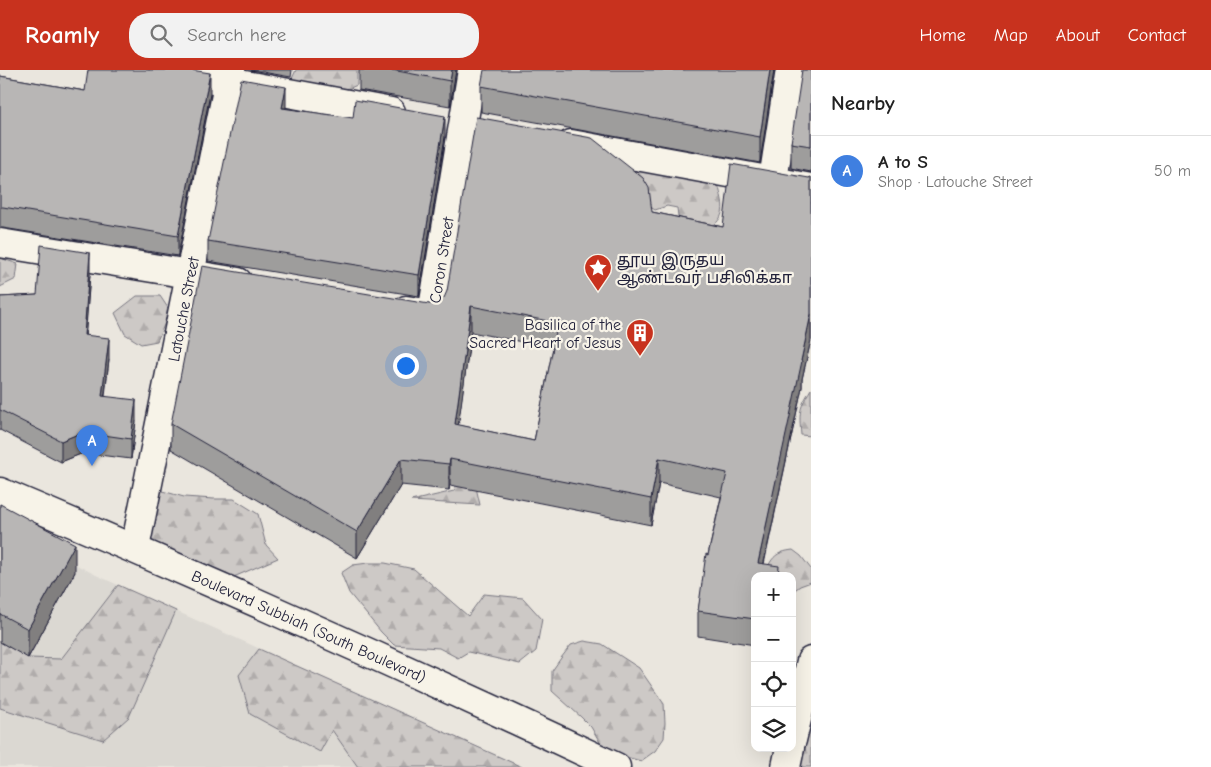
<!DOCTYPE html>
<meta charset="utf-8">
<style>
:root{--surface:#fff;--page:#f2f2f2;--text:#222;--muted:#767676;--line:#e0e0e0;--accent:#c8321e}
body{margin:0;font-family:"Comic Neue","Noto Sans Tamil",sans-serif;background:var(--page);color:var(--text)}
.controls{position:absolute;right:15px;bottom:15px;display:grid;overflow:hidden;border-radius:10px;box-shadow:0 5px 20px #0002}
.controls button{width:45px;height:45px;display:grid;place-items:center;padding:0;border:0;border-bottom:1px solid var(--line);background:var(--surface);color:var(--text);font:25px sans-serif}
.you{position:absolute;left:405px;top:295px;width:18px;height:18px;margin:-12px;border:4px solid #fff;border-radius:50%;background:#1a73e8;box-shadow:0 0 0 8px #1a73e833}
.badge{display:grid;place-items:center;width:32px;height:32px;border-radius:50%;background:var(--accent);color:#fff;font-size:16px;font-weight:700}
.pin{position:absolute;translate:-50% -41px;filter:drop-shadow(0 1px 2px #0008)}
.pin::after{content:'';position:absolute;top:26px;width:18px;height:15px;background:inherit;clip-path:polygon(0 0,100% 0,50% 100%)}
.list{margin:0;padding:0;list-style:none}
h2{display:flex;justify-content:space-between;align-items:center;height:65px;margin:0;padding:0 20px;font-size:21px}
h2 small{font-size:16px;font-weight:400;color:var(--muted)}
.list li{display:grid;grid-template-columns:32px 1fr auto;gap:15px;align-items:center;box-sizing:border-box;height:70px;padding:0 20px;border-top:1px solid var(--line)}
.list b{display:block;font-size:19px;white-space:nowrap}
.list p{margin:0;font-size:16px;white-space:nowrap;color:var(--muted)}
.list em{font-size:16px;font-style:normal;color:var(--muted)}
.icon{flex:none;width:28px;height:28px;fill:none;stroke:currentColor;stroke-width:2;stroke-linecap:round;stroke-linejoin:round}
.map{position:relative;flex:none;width:811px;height:697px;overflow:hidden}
header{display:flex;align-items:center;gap:30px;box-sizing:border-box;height:70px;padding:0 25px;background:var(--accent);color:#fff}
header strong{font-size:24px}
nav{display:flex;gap:28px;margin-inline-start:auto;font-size:18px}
.search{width:350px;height:45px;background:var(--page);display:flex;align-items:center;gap:12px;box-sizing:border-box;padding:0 18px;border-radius:20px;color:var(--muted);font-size:19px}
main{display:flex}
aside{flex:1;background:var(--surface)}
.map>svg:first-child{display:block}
</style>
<header>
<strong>Roamly</strong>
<div class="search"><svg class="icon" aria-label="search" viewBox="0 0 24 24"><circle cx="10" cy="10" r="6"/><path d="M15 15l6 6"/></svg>Search here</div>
<nav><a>Home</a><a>Map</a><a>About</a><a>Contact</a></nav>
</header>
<main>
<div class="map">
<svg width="811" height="697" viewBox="0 0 811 697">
<defs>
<pattern id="forest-firs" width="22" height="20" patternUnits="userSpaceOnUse" patternTransform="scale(1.25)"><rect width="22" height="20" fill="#cdc9c6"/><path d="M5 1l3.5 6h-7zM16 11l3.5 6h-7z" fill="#b0acab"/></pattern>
</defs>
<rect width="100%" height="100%" fill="#eae6de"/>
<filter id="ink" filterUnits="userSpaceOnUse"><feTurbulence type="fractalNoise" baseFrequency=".02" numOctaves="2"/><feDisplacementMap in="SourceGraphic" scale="10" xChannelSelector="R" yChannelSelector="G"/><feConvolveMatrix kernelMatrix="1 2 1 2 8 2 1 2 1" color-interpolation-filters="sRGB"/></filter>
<g filter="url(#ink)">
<!-- built -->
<path fill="#dbd8d2" d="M0 455 96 505 522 697H0Z"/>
<!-- forest -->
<g fill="url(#forest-firs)" stroke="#787680">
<path d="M296 0H357V15L339 23 290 13Z"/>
<path d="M593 87 718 114C722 130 728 143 714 155H683L678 146 677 138 667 136 655 140 649 136Z"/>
<path d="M0 188 18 194 16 209 0 217Z"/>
<path d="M137 226H160L170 241 157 271 141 274 125 264 115 243Z"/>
<path d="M811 319V366L801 365C799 342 799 338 811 319Z"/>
<path d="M465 369 480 435 411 431 454 421Z"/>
<path d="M155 419 184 427 214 429H234L258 444 266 475 278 488 222 512 145 488Z"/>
<path d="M793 480 801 486 811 499V512L800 516 792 522V506H767L765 503C772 487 776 482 793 480Z"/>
<path d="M368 493H385L414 499 468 546 484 524 523 528 542 549 536 581 520 594 468 582 458 588 439 578 394 575 381 562 349 523 341 503 353 495Z"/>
<path d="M118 515 176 541 129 647 103 670 0 638V572L29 588 61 589Z"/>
<path d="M584 571 602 574 639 598 664 634 665 653 664 668 655 681 641 691 615 684 601 674 591 657 581 647 552 621V601L561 588 571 575Z"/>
<path d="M259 579 522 697H358L332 660 320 682 250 644 239 605Z"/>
<path d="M811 645V697H801L796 678Z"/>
</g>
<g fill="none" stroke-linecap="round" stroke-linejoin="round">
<defs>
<g id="minor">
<path d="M164 0 391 42"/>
<path d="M571 74 811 118"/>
<path d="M773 110 790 0"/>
<path d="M0 173 238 212"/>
<path d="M406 240 432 244 472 0"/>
<path d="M135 478 231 0"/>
</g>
<g id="tertiary">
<path d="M792 670 811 591"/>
<path d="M786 697 790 678"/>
</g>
<path id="secondary" d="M0 422C207 509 413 601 616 697"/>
</defs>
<!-- minor casing -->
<use href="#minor" stroke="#22223b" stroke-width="31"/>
<!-- tertiary casing -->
<use href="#tertiary" stroke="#22223b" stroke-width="31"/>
<!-- secondary casing -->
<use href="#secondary" stroke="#22223b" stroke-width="31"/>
<!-- minor -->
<use href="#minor" stroke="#f7f3e8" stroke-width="28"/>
<!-- tertiary -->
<use href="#tertiary" stroke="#f7f3e8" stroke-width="28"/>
<!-- secondary -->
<use href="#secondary" stroke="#f7f3e8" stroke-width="28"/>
</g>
<!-- wall -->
<g fill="#9e9d9c" stroke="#22223b" fill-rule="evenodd">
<path d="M251 0H292L291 7Z"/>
<path d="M359 0H456L450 36 359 20Z"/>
<path d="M774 0 760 93 481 42V16Z"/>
<path d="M811 0V102L791 98V73Z"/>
<path d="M0 6 85 21 210 24 178 186 3 158H0Z"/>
<path d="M286 38 445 67 419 226 208 191V171Z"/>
<path d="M811 107V270L802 309V317L764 494 779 506H755V575L698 566V541L708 485 721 427 659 413 651 455 450 415 449 420 401 415 357 488 171 379V354L429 234 438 233 652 142 723 157 809 108ZM471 262 553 278 534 371 458 355Z"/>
<path d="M90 204 85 266 109 289 105 326 136 351 131 389 83 383 61 392 0 360V227L37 225Z"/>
<path d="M0 434 75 502 28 588 0 572Z"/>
</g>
<!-- shaded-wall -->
<g fill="#817f7f" stroke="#22223b">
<path d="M452 0H456L450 36V11Z"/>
<path d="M770 0H774L760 93V67Z"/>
<path d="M210 3V24L178 186V166Z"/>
<path d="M286 17V38H282Z"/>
<path d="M445 46V67L419 226V205Z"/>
<path d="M90 183V204L84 286V265Z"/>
<path d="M471 236V262L455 380V354Z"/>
<path d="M811 244V270L802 309V317L761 506 758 493Z"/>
<path d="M109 268V289L102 347V326Z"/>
<path d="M136 330V351L131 389V369Z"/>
<path d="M83 362V383L61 392V371Z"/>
<path d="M659 388V413L651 455V429Z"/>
<path d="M401 389V415L357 488V462Z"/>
<path d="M450 389V415L449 420V394Z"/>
<path d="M75 474V502L28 588V559Z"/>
</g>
<!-- building -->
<g fill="#b8b6b5" stroke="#22223b" fill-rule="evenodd">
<path d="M88 0H191L210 3 178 166 3 137H0V6L85 21Z"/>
<path d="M392 0H452L450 11Z"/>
<path d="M484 0H770L760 67 481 16Z"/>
<path d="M802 0H811V76L791 73Z"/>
<path d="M241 9 286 17 282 38 353 48 355 30 445 46 419 205 208 171Z"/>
<path d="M476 47 592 68 643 108 649 118 652 142 723 157 731 94 809 108 811 107V244L801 291H802L758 493 779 496 778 506H755V549L698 541 706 484 708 485 727 403 659 388 651 429 450 389 449 394 401 389 357 462 171 354 202 196 429 234 438 233 444 228 447 221ZM471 236 558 253 534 371 455 354Z"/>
<path d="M41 175 90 183 84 265 109 268 102 326 136 330 131 369 83 362 61 371 0 340V227L37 225Z"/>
<path d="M0 434 75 474 28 559 0 544Z"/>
</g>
</g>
<!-- icons -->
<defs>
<symbol id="sight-pin" viewBox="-11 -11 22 30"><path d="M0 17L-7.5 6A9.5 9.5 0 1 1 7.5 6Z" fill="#c8321e" stroke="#f7f3e8"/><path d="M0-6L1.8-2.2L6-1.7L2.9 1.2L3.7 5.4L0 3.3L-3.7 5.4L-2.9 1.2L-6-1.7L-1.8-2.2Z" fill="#fff"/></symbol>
<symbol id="building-pin" viewBox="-11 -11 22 30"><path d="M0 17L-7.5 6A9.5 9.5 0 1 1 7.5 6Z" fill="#c8321e" stroke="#f7f3e8"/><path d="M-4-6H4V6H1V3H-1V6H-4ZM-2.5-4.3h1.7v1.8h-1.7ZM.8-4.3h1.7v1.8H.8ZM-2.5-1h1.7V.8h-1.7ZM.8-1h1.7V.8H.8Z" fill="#fff"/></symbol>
</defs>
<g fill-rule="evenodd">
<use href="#sight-pin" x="582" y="182" width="32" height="43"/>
<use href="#building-pin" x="624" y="247" width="32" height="43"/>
</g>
<g text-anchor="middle" stroke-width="4.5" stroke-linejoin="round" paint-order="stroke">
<!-- poi labels -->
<g font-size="16" fill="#22223b" stroke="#f7f3e8" text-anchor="start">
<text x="617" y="195">தூய இருதய<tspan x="617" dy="18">ஆண்டவர் பசிலிக்கா</tspan></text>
<text x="621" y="260" text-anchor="end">Basilica of the<tspan x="621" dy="18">Sacred Heart of Jesus</tspan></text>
</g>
<!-- street labels -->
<g font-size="16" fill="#22223b" stroke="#f7f3e8">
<text transform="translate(441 190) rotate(-81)" y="6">Coron Street</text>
<text transform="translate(183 239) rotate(-79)" y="6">Latouche Street</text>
<text transform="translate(309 556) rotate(24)" y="6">Boulevard Subbiah (South Boulevard)</text>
</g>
</g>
</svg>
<div class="controls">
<button>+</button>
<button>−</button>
<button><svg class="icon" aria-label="locate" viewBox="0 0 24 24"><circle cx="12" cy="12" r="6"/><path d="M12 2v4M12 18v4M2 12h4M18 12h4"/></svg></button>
<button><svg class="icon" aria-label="layers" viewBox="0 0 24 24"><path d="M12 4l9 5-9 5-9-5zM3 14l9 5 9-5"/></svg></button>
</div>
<div class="you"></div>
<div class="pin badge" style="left:92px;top:396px;background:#3f7fe0">A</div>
</div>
<aside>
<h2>Nearby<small></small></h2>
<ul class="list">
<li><span class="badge" style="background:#3f7fe0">A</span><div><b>A to S</b><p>Shop · Latouche Street</p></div><em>50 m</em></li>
</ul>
</aside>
</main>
